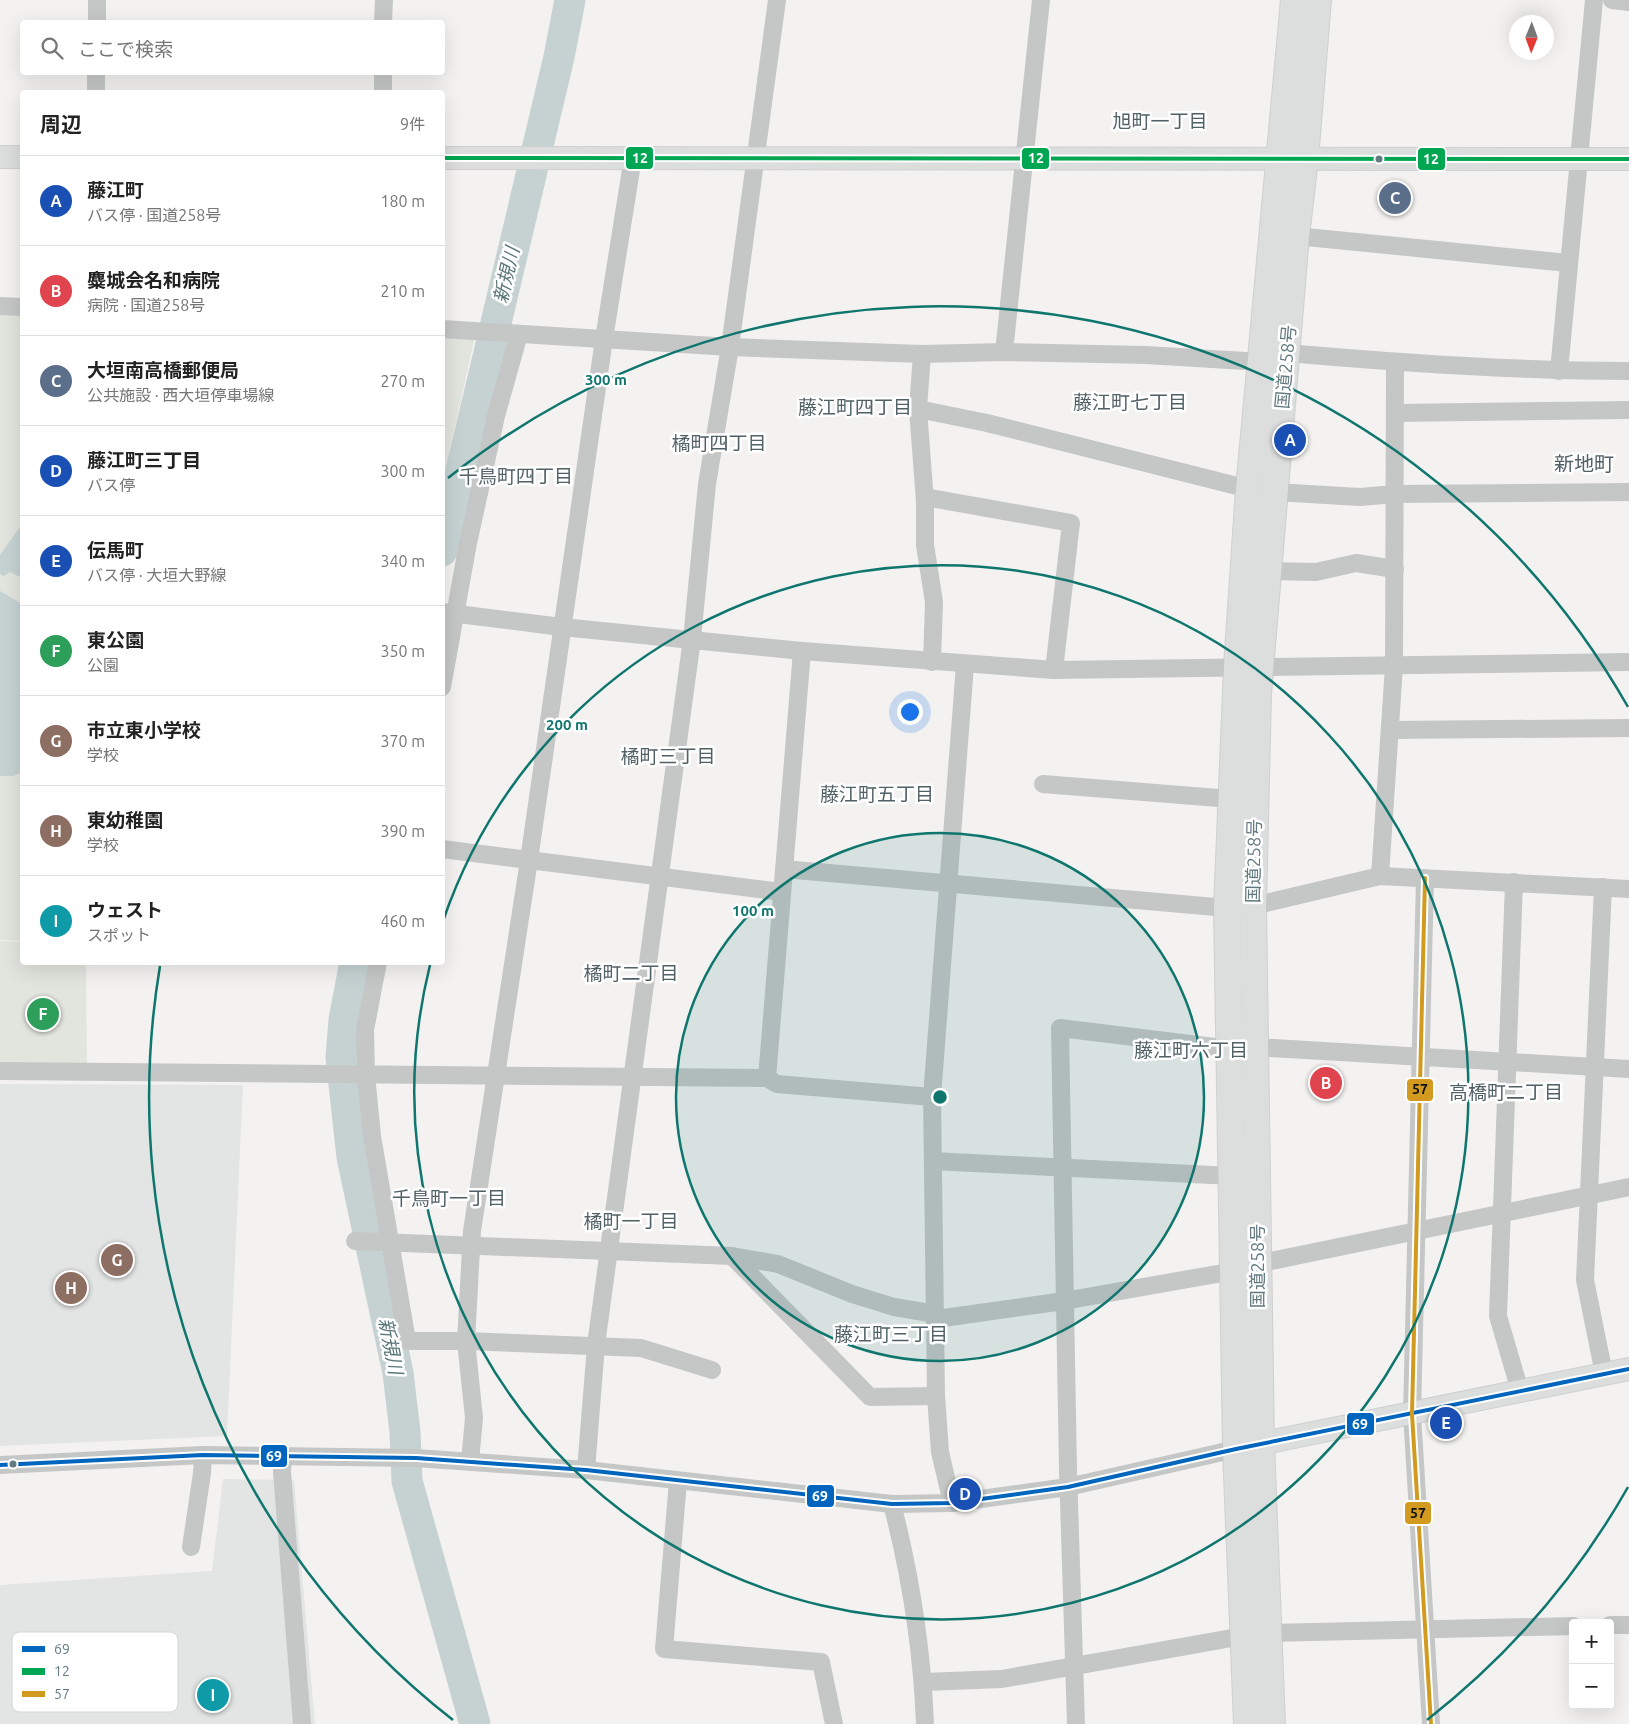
<!DOCTYPE html>
<html lang="ja">
<meta charset="utf-8">
<style>
:root{--surface:#fff;--page:#f6f6f6;--text:#222;--muted:#767676;--line:#e0e0e0;--accent:#db2777}
body{margin:0;font-family:Ubuntu,"Noto Sans JP",sans-serif;background:var(--page);color:var(--text)}
.controls{position:absolute;right:15px;bottom:15px;display:grid;overflow:hidden;border-radius:5px;box-shadow:0 5px 20px #0002}
.controls button{width:45px;height:45px;display:grid;place-items:center;padding:0;border:0;border-bottom:1px solid var(--line);background:var(--surface);color:var(--text);font:25px sans-serif}
.compass{position:absolute;left:1509px;top:15px;width:45px;height:45px;border-radius:50%;background:var(--surface);box-shadow:0 5px 20px #0002;rotate:181deg}
.you{position:absolute;left:909px;top:711px;width:18px;height:18px;margin:-12px;border:4px solid #fff;border-radius:50%;background:#1a73e8;box-shadow:0 0 0 8px #1a73e833}
.badge{display:grid;place-items:center;width:32px;height:32px;border-radius:50%;background:var(--accent);color:#fff;font-size:16px;font-weight:700}
.pin{position:absolute;translate:-50% -50%;border:2px solid #fff;box-shadow:0 1px 5px #0006}
.list{margin:0;padding:0;list-style:none}
h2{display:flex;justify-content:space-between;align-items:center;height:65px;margin:0;padding:0 20px;font-size:21px}
h2 small{font-size:16px;font-weight:400;color:var(--muted)}
.list li{display:grid;grid-template-columns:32px 1fr auto;gap:15px;align-items:center;box-sizing:border-box;height:90px;padding:0 20px;border-top:1px solid var(--line)}
.list b{display:block;font-size:19px;white-space:nowrap}
.list p{margin:0;font-size:16px;white-space:nowrap;color:var(--muted)}
.list em{font-size:16px;font-style:normal;color:var(--muted)}
.icon{flex:none;width:28px;height:28px;fill:none;stroke:currentColor;stroke-width:2;stroke-linecap:round;stroke-linejoin:round}
.map{position:relative;flex:none;width:1629px;height:1724px;overflow:hidden}
.search{position:absolute;background:var(--surface);box-shadow:0 5px 20px #0002;left:20px;top:20px;width:425px;height:55px;display:flex;align-items:center;gap:12px;box-sizing:border-box;padding:0 18px;border-radius:5px;color:var(--muted);font-size:19px}
.panel{position:absolute;background:var(--surface);box-shadow:0 5px 20px #0002;left:20px;top:90px;width:425px;height:875px;border-radius:5px}
.map>svg:first-child{display:block}
</style>
<div class="map">
<svg width="1629" height="1724" viewBox="0 0 1629 1724">
<rect width="100%" height="100%" fill="#f3f2f1"/>
<!-- built -->
<g fill="#e3e4e4">
<path d="M0 1084 243 1085 227 1436 0 1446Z"/>
<path d="M223 1479 294 1480 315 1724H0V1585L212 1571Z"/>
</g>
<!-- green -->
<g fill="#e2e4de">
<path d="M0 306 22 307V941L0 940Z"/>
<path d="M443 333 475 336 443 482Z"/>
<path d="M0 941 22 942V962L86 963 87 1065H0Z"/>
</g>
<!-- water -->
<g fill="#c6d2d2">
<path d="M22 524V578L10 572 3 576 0 574V555Z"/>
<path d="M0 591 22 604V772L13 776H0Z"/>
</g>
<g fill="none" stroke-linecap="round" stroke-linejoin="round">
<!-- river -->
<g stroke="#c6d2d2" stroke-width="31">
<path d="M442 551 559 57 570 0"/>
<path d="M355 962 344 1020 341 1057 352 1157 398 1373 405 1432 407 1481 475 1724"/>
</g>
<defs>
<g id="major">
<path d="M0 157H22"/>
<path d="M442 158 1629 159"/>
<path d="M1244 1447 1629 1369"/>
</g>
<g id="highway">
<path d="M1247 1724 1236 1449 1227 908 1237 667 1249 489 1294 0"/>
<path d="M1272 1724 1261 1444 1253 906 1258 694 1296 236 1305 159 1318 0"/>
</g>
</defs>
<!-- major casing -->
<use href="#major" stroke="#d0d0d0" stroke-width="24"/>
<!-- highway casing -->
<use href="#highway" stroke="#cfd0d0" stroke-width="28"/>
<!-- minor -->
<g stroke="#c5c7c7" stroke-width="18">
<path d="M1612 0 1629 2"/>
<path d="M97 22V0"/>
<path d="M383 22 384 0"/>
<path d="M96 92V72"/>
<path d="M383 92V72"/>
<path d="M1296 236 1568 263"/>
<path d="M0 306 22 307"/>
<path d="M442 329 730 347 922 354 1004 352 1146 355 1262 362"/>
<path d="M1004 352 1041 0"/>
<path d="M1287 353C1401 363 1514 371 1629 371"/>
<path d="M922 354 918 409 925 502V545L934 602 932 662"/>
<path d="M1559 371 1594 0"/>
<path d="M918 409 987 423 1249 489"/>
<path d="M1395 413 1629 410"/>
<path d="M1275 492 1360 497 1395 494 1629 492"/>
<path d="M925 497 1071 523 1054 670"/>
<path d="M1268 571 1316 572 1356 563 1395 569"/>
<path d="M442 612 562 627 802 651 1054 670 1629 662"/>
<path d="M442 687 468 543 496 416 519 334"/>
<path d="M1390 730 1629 728"/>
<path d="M1043 784 1231 799"/>
<path d="M442 849 782 892"/>
<path d="M784 869 1227 908"/>
<path d="M1380 876 1394 666 1395 363"/>
<path d="M1425 878 1412 1414 1431 1724"/>
<path d="M1514 882 1498 1316 1520 1391"/>
<path d="M1603 887 1585 1280 1604 1374"/>
<path d="M1253 906 1380 876 1629 889"/>
<path d="M378 962 365 1030 366 1075 372 1136 407 1341H466L641 1348 712 1370"/>
<path d="M1255 1047 1629 1069"/>
<path d="M0 1071 767 1078 777 1084 932 1097"/>
<path d="M767 1078 802 651"/>
<path d="M933 1161 1232 1176"/>
<path d="M355 1241 732 1256 778 1264 852 1294 894 1307 936 1314"/>
<path d="M732 1256 870 1397 936 1396"/>
<path d="M1257 1264 1629 1187"/>
<path d="M936 1319 1064 1301 1234 1271"/>
<path d="M283 1456 282 1472 302 1724"/>
<path d="M470 1461 474 1418 466 1341 472 1231 529 860 604 339 633 157"/>
<path d="M0 1465 203 1455 416 1458 586 1470 892 1504 952 1503 1068 1487 1236 1449"/>
<path d="M586 1470 596 1345 692 639 707 484 730 347 777 0"/>
<path d="M678 1481 664 1649 821 1662 834 1724"/>
<path d="M952 1503 940 1452 936 1396 932 1097 965 665"/>
<path d="M892 1504C911 1577 922 1649 925 1724"/>
<path d="M191 1547 202 1473 203 1455"/>
<path d="M1610 1625H1629"/>
<path d="M1269 1633 1573 1626"/>
<path d="M924 1682 1002 1679 1243 1636"/>
<path d="M1076 1724 1068 1470 1060 1028 1231 1049"/>
</g>
<!-- major -->
<use href="#major" stroke="#dcdddd" stroke-width="22"/>
<!-- highway -->
<use href="#highway" stroke="#dcdddd" stroke-width="26"/>
<defs>
<path id="bus-1" d="M0 1465 203 1455 416 1458 586 1470 892 1504 952 1503 1068 1487 1236 1449 1629 1369"/>
<path id="bus-2" d="M442 158 1629 159"/>
<path id="bus-3" d="M1425 878 1412 1414 1431 1724"/>
</defs>
<!-- bus-1 casing -->
<use href="#bus-1" stroke="#fff" stroke-width="8"/>
<!-- bus-2 casing -->
<use href="#bus-2" stroke="#fff" stroke-width="8"/>
<!-- bus-3 casing -->
<use href="#bus-3" stroke="#fff" stroke-width="8"/>
<!-- bus-1 -->
<use href="#bus-1" stroke="#0065bd" stroke-width="4"/>
<!-- bus-2 -->
<use href="#bus-2" stroke="#00a651" stroke-width="4"/>
<!-- bus-3 -->
<use href="#bus-3" stroke="#d29b20" stroke-width="4"/>
</g>
<!-- distance rings -->
<circle cx="940" cy="1097" r="264" fill="#0f766e" fill-opacity=".12"/>
<g fill="none" stroke="#0f766e" stroke-width="2.5">
<circle cx="940" cy="1097" r="264"/>
<path d="M443 921A527 527 0 1 1 430 965"/>
<path d="M1628 1487A791 791 0 0 1 1427 1720M453 1720A791 791 0 0 1 160 966M448 478A791 791 0 0 1 1628 707"/>
</g>
<!-- markers -->
<g fill="#637a81" stroke="#fff" stroke-width="2">
<circle cx="1379" cy="159" r="4.5"/>
<circle cx="13" cy="1464" r="4.5"/>
</g>
<g text-anchor="middle" stroke-width="5" stroke-linejoin="round" paint-order="stroke">
<!-- street labels -->
<g font-size="18" fill="#637a81" stroke="#fff">
<text transform="translate(1286 367) rotate(-85)" y="6">国道258号</text>
<text transform="translate(1254 861) rotate(-89)" y="6">国道258号</text>
<text transform="translate(1258 1266) rotate(-90)" y="6">国道258号</text>
</g>
<!-- neighbourhood labels -->
<g font-size="19" fill="#516166" stroke="#fff">
<text x="1160" y="128">旭町一丁目</text>
<text x="1130" y="409">藤江町七丁目</text>
<text x="855" y="414">藤江町四丁目</text>
<text x="719" y="450">橘町四丁目</text>
<text x="516" y="483">千鳥町四丁目</text>
<text x="668" y="763">橘町三丁目</text>
<text x="877" y="801">藤江町五丁目</text>
<text x="631" y="980">橘町二丁目</text>
<text x="1191" y="1057">藤江町六丁目</text>
<text x="1506" y="1099">高橋町二丁目</text>
<text x="449" y="1205">千鳥町一丁目</text>
<text x="631" y="1228">橘町一丁目</text>
<text x="891" y="1341">藤江町三丁目</text>
</g>
<!-- water labels -->
<g font-size="19" font-style="italic" fill="#5a7678" stroke="#fff">
<text transform="translate(506 275) rotate(-77)" y="7">新規川</text>
<text transform="translate(391 1346) rotate(79)" y="7">新規川</text>
</g>
<!-- quarter labels -->
<g font-size="20" fill="#516166" stroke="#fff">
<text x="1584" y="471">新地町</text>
</g>
</g>
<!-- legend -->
<rect x="12" y="1632" width="166" height="80" rx="8" fill="#fff" stroke="#d0d7d9" stroke-width="1"/>
<rect x="22" y="1646" width="23" height="6" fill="#0065bd"/>
<rect x="22" y="1668" width="23" height="7" fill="#00a651"/>
<rect x="22" y="1691" width="23" height="6" fill="#d29b20"/>
<g font-size="14" fill="#637a81">
<text x="54" y="1654">69</text>
<text x="54" y="1676">12</text>
<text x="54" y="1699">57</text>
</g>
<circle cx="940" cy="1097" r="8" fill="#0f766e" stroke="#fff" stroke-width="2.5"/>
<g font-size="15" text-anchor="middle" font-weight="bold" fill="#0f766e" stroke="#fff" stroke-width="5" stroke-linejoin="round" paint-order="stroke">
<text x="606" y="385">300 m</text>
<text x="567" y="730">200 m</text>
<text x="753" y="916">100 m</text>
</g>
<g stroke="#fff" stroke-width="2">
<rect x="625" y="146" width="29" height="24" rx="5" fill="#00a651"/>
<rect x="1021" y="147" width="29" height="23" rx="5" fill="#00a651"/>
<rect x="1417" y="147" width="29" height="24" rx="5" fill="#00a651"/>
<rect x="1406" y="1078" width="28" height="24" rx="5" fill="#d29b20"/>
<rect x="1346" y="1412" width="29" height="24" rx="5" fill="#0065bd"/>
<rect x="260" y="1444" width="28" height="24" rx="5" fill="#0065bd"/>
<rect x="806" y="1484" width="29" height="24" rx="5" fill="#0065bd"/>
<rect x="1404" y="1501" width="28" height="24" rx="5" fill="#d29b20"/>
</g>
<g font-size="14" text-anchor="middle" font-weight="bold" fill="#fff">
<text x="640" y="163">12</text>
<text x="1036" y="163">12</text>
<text x="1431" y="164">12</text>
<text x="1360" y="1429">69</text>
<text x="274" y="1461">69</text>
<text x="820" y="1501">69</text>
</g>
<g font-size="14" text-anchor="middle" font-weight="bold" fill="#111">
<text x="1420" y="1094">57</text>
<text x="1418" y="1518">57</text>
</g>
</svg>
<div class="controls">
<button>+</button>
<button>−</button>
</div>
<svg class="compass" viewBox="-18 -18 36 36"><path d="M0-13l5 13h-10z" fill="#e53935"/><path d="M0 13l5-13h-10z" fill="#767676"/></svg>
<div class="you"></div>
<div class="pin badge" style="left:1290px;top:440px;background:#1a4fb4">A</div>
<div class="pin badge" style="left:1326px;top:1083px;background:#e0444e">B</div>
<div class="pin badge" style="left:1395px;top:198px;background:#5c6f8a">C</div>
<div class="pin badge" style="left:965px;top:1494px;background:#1a4fb4">D</div>
<div class="pin badge" style="left:1446px;top:1423px;background:#1a4fb4">E</div>
<div class="pin badge" style="left:43px;top:1014px;background:#2e9e5b">F</div>
<div class="pin badge" style="left:117px;top:1260px;background:#8d6e63">G</div>
<div class="pin badge" style="left:71px;top:1288px;background:#8d6e63">H</div>
<div class="pin badge" style="left:213px;top:1695px;background:#0f9aa8">I</div>
<div class="search"><svg class="icon" aria-label="search" viewBox="0 0 24 24"><circle cx="10" cy="10" r="6"/><path d="M15 15l6 6"/></svg>ここで検索</div>
<section class="panel">
<h2>周辺<small>9件</small></h2>
<ul class="list">
<li><span class="badge" style="background:#1a4fb4">A</span><div><b>藤江町</b><p>バス停 · 国道258号</p></div><em>180 m</em></li>
<li><span class="badge" style="background:#e0444e">B</span><div><b>麋城会名和病院</b><p>病院 · 国道258号</p></div><em>210 m</em></li>
<li><span class="badge" style="background:#5c6f8a">C</span><div><b>大垣南高橋郵便局</b><p>公共施設 · 西大垣停車場線</p></div><em>270 m</em></li>
<li><span class="badge" style="background:#1a4fb4">D</span><div><b>藤江町三丁目</b><p>バス停</p></div><em>300 m</em></li>
<li><span class="badge" style="background:#1a4fb4">E</span><div><b>伝馬町</b><p>バス停 · 大垣大野線</p></div><em>340 m</em></li>
<li><span class="badge" style="background:#2e9e5b">F</span><div><b>東公園</b><p>公園</p></div><em>350 m</em></li>
<li><span class="badge" style="background:#8d6e63">G</span><div><b>市立東小学校</b><p>学校</p></div><em>370 m</em></li>
<li><span class="badge" style="background:#8d6e63">H</span><div><b>東幼稚園</b><p>学校</p></div><em>390 m</em></li>
<li><span class="badge" style="background:#0f9aa8">I</span><div><b>ウェスト</b><p>スポット</p></div><em>460 m</em></li>
</ul>
</section>
</div>
